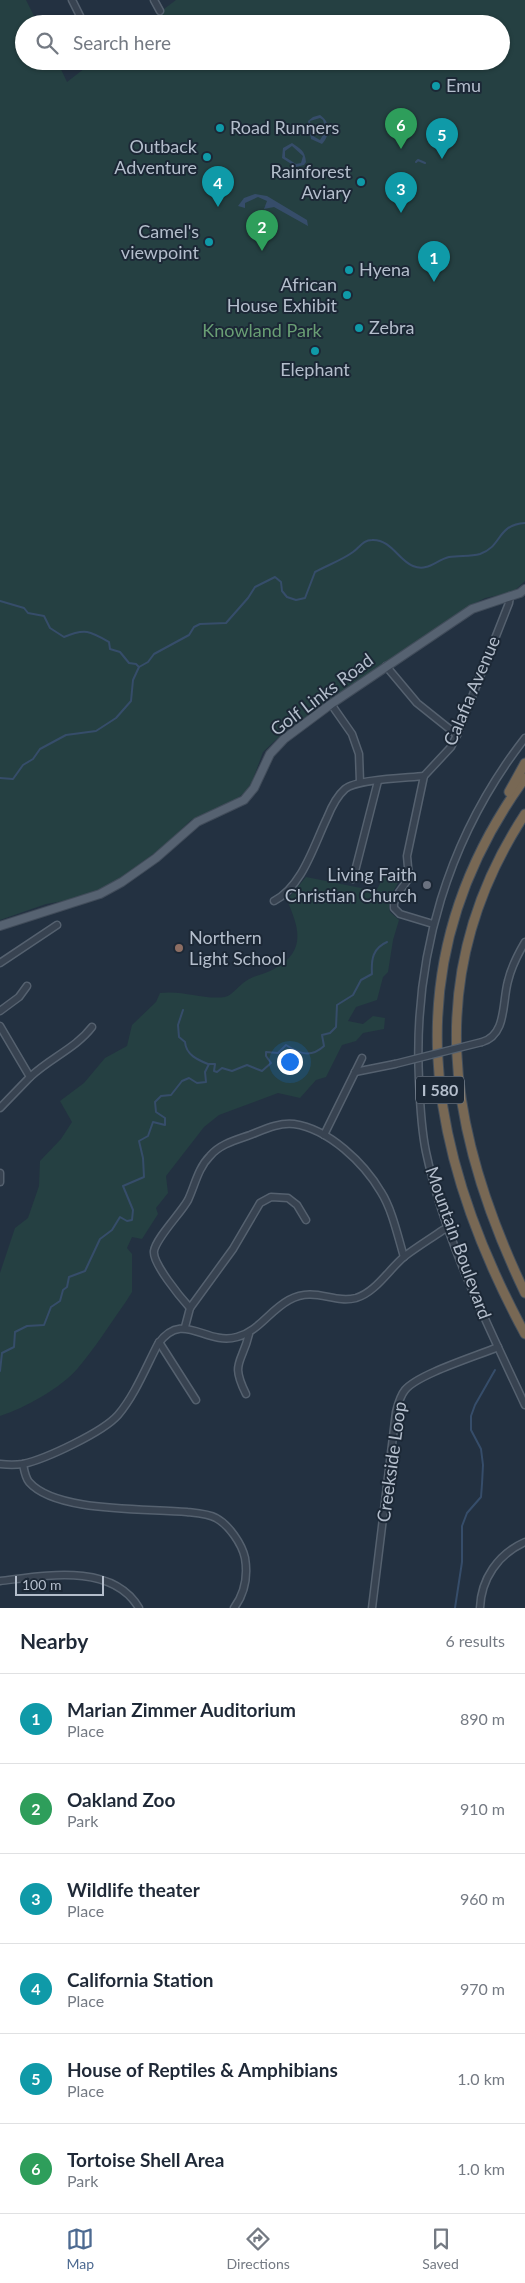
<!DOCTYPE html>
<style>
:root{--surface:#fff;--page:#f2f2f3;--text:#1f2937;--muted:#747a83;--line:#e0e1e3;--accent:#4d6a91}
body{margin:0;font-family:Lato,sans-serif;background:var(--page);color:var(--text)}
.scale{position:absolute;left:15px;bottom:12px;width:89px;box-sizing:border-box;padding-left:5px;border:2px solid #b4becc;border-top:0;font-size:14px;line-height:18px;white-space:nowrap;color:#b4becc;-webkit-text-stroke:4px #1c2836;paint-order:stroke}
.you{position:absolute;left:289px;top:1061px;width:18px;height:18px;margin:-12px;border:4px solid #fff;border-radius:50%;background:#1a73e8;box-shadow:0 0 0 8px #1a73e833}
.badge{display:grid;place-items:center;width:32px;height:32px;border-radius:50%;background:var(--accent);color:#fff;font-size:16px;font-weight:700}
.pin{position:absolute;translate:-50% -41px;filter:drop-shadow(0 1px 2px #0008)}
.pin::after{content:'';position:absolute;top:26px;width:18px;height:15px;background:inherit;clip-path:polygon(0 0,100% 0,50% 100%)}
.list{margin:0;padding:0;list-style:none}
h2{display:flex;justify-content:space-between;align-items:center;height:65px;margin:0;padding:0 20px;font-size:21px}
h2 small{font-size:16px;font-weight:400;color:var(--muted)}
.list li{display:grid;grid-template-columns:32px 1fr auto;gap:15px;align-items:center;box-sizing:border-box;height:90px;padding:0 20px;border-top:1px solid var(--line)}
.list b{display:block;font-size:19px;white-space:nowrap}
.list p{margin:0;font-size:16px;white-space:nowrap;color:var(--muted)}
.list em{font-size:16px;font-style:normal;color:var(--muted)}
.icon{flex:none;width:28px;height:28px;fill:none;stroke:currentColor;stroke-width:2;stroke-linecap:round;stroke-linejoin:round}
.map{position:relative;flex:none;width:525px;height:1608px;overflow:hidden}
.search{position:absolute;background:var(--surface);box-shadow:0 1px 4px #0004;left:15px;right:15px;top:15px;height:55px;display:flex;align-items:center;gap:12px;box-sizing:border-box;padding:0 18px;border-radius:28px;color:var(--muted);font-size:19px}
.sheet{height:605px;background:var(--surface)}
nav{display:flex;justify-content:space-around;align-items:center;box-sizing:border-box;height:70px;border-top:1px solid var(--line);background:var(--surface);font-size:14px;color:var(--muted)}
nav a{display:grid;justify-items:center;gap:2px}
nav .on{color:var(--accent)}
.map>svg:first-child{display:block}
</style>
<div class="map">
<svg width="525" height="1608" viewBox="0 0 525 1608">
<rect width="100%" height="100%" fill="#233141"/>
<!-- green -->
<g fill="#254042">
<path d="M0 0H26L38 24H24V61H57L67 82 94 61H501V24H144L176 0H525V581L513 592 485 598 464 609 285 731 263 752 252 782 244 793 230 804 191 820 164 846 118 880 98 891 70 900 46 904 0 920Z"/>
<path d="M404 868C402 883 385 895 390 912L399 920 393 940 388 972 383 977 377 1000 356 1007 348 1021 363 1024 373 1016 385 1018 384 1029 363 1033 356 1041 342 1045 326 1077 316 1080 300 1098 278 1093 219 1115 204 1127 166 1176 168 1193 156 1208 158 1214 142 1239 132 1237 127 1248 132 1254V1292L125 1303C110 1324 95 1348 78 1368 61 1388 25 1408 0 1416V1273L15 1228 28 1218 39 1186 40 1161 61 1139 72 1122 60 1101 84 1083 105 1058 127 1046 132 1025 156 1002 160 993C184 990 203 1000 225 997 233 995 239 985 246 981 254 975 266 974 274 969 307 951 299 928 287 900L306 877 376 891 386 873Z"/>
</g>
<!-- water -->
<g fill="#364d6a" fill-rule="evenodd">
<path d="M320 115C331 122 330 136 322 144L311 139 308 121 313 117ZM320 118 323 120 326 130 320 140 313 136 310 121Z"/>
<path d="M292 143C300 149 305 150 306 162L304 165 296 167 282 158 283 148ZM292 146 303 156 301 163 296 164 285 157V151Z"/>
<path d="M255 194 267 196 307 220 308 226 274 207 264 209 267 201 258 197 245 203V208L238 206 244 198Z"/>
</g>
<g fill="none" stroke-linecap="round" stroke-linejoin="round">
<!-- stream -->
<g stroke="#364d6a" stroke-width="2">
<path d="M416 162 418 160 425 163"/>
<path d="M0 601 24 608 28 613 44 616 50 628 64 637C85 628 90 631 109 642L110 649 120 652 129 663 136 664 139 667"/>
<path d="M0 778 13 779 23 765 33 759 40 749 66 735 96 731 116 718 131 701 133 680 139 667 148 662 154 654 189 635 194 627 200 624 226 623 248 598 255 587 275 577 281 582 282 591 287 597 296 600 305 598 315 572C328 565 342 560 353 552 360 547 363 540 372 540 391 539 399 561 413 566 428 572 436 560 449 557 459 555 470 557 480 554 503 546 496 525 525 523"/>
<path d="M183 1010 178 1025 179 1037 185 1042C186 1055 198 1060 208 1064"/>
<path d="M0 1371 2 1353 14 1347 15 1332 27 1326 44 1325 51 1307 60 1301 63 1290 67 1287 69 1277 85 1271 100 1239 112 1230 120 1217 127 1221 132 1220 133 1210 123 1186 144 1177 143 1158 139 1141 148 1136 153 1122 165 1125V1118L156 1112 155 1102 161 1096 171 1095 182 1081 189 1078 197 1083 206 1082 205 1072 209 1064H215L214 1071 217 1072 222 1068 232 1071 247 1065 262 1071 271 1063 266 1056V1052L278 1053 286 1045C300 1054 311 1058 324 1046L322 1035 330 1033 336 1027 337 1005 353 995 361 980 372 974C371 959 373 948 387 942"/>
<path d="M455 1608 462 1562V1526L467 1513 481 1497 482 1484 483 1465 481 1449 471 1430V1416L475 1405 495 1370"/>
</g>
<defs>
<g id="minor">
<path d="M72 0 84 24"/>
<path d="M154 0 160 11"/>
<path d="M386 666 417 703 457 735"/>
<path d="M331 704 352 734 359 754 360 782"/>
<path d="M525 738C448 837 413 956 419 1080 420 1104 421 1128 426 1152 445 1241 487 1323 525 1405"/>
<path d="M353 879 378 781"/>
<path d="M274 901C302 887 314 845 327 818 331 808 337 796 345 789 357 779 407 778 424 776"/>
<path d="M433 924 400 914 394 908V903L399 892 409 878 407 856 424 776 451 747 457 735 509 603 510 596"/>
<path d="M0 963 57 925"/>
<path d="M0 1011 19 997 27 986"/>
<path d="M0 1026 30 1077 0 1108"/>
<path d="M482 1042C507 1035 502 1002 508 981 511 968 518 954 525 942"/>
<path d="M355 1072 395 1064"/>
<path d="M30 1077C50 1058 76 1048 92 1027"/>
<path d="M324 1135 362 1058"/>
<path d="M0 1173V1182"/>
<path d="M190 1308C181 1298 152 1263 154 1251 156 1238 181 1213 188 1200 195 1185 198 1168 210 1156 220 1144 236 1140 250 1135 263 1130 279 1122 294 1124 329 1129 364 1163 381 1192 392 1209 398 1237 404 1257"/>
<path d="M185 1327 190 1308 233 1249 260 1203 271 1197 288 1198 297 1205 306 1220"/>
<path d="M159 1342 196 1400"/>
<path d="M246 1394C230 1362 242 1364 249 1334"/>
<path d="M0 1464C8 1465 16 1465 23 1464 46 1459 103 1432 118 1415 135 1395 146 1367 158 1344 183 1309 205 1346 237 1337 259 1331 269 1311 289 1300 315 1286 333 1304 356 1298 376 1292 389 1269 405 1256 417 1247 430 1239 443 1230L449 1229"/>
<path d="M23 1464C24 1469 25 1477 29 1482 56 1513 147 1508 187 1512 196 1513 209 1514 216 1518 229 1525 242 1544 245 1558 248 1576 245 1593 234 1608"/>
<path d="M0 1581C43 1576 112 1562 139 1608"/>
<path d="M372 1608 396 1412C398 1404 400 1396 405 1390 418 1374 477 1356 498 1347"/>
<path d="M480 1608C481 1579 498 1554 525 1542"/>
</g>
<path id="major" d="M0 926 100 894 122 882 156 858 197 822 244 800 254 788 270 754 284 739 331 704 472 609 520 593 525 589"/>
<g id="highway">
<path d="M525 778C393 960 424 1147 525 1334"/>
<path d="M509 792 525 763"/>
<path d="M525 814C421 973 447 1130 525 1293"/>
</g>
</defs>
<!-- minor casing -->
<use href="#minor" stroke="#55616f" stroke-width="9"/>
<!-- major casing -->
<use href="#major" stroke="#414c5a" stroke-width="10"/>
<!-- highway casing -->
<use href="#highway" stroke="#424e5c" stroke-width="11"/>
<!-- minor -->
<use href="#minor" stroke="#384351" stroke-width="6"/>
<!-- major -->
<use href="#major" stroke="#566271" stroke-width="8"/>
<!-- highway -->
<use href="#highway" stroke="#786854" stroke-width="9"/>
<defs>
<path id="minor-bridge" d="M395 1064 482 1042"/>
</defs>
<!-- minor-bridge casing -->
<use href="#minor-bridge" stroke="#55616f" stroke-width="9" stroke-linecap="butt"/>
<!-- minor-bridge -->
<use href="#minor-bridge" stroke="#384351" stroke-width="6"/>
</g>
<!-- markers -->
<g fill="#0f9aa8" stroke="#1c2836" stroke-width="2">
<circle cx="436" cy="86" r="5"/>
<circle cx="220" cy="128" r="5"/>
<circle cx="207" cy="157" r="5"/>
<circle cx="361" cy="182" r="5"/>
<circle cx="209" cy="242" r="5"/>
<circle cx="349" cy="270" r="5"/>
<circle cx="347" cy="295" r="5"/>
<circle cx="359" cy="328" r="5"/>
<circle cx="315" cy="351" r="5"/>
</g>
<circle fill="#6b7280" stroke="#1c2836" stroke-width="2" cx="427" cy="885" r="5"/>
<circle fill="#8d6e63" stroke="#1c2836" stroke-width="2" cx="179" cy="948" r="5"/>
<g text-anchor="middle" stroke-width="4" stroke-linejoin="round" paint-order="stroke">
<!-- shield labels -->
<rect fill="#1c2836" stroke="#86919f" stroke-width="1" x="416" y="1076.5" width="48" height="27" rx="4"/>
<g font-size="16" font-weight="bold" fill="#b4becc">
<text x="440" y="1096">I 580</text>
</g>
<!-- poi labels -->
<g font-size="18" fill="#b4becc" stroke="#1c2836" text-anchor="start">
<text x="446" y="92">Emu</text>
<text x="230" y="134">Road Runners</text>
<text x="197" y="153" text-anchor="end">Outback<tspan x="197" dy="21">Adventure</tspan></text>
<text x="351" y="178" text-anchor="end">Rainforest<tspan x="351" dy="21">Aviary</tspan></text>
<text x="199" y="238" text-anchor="end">Camel's<tspan x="199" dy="21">viewpoint</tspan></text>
<text x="359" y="276">Hyena</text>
<text x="337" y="291" text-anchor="end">African<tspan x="337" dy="21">House Exhibit</tspan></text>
<text x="369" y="334">Zebra</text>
<text x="315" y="376" text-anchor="middle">Elephant</text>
<text x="417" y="881" text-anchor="end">Living Faith<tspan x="417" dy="21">Christian Church</tspan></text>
<text x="189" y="944">Northern<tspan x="189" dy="21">Light School</tspan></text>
</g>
<!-- park labels -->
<g font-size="18" fill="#699e74" stroke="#1c2836">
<text x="262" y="337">Knowland Park</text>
</g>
<!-- street labels -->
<g font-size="18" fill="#b4becc" stroke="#1c2836">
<text transform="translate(472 691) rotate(-67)" y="6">Calafia Avenue</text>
<text transform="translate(322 695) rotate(-37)" y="6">Golf Links Road</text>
<text transform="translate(458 1243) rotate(70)" y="6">Mountain Boulevard</text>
<text transform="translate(392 1462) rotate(-82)" y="6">Creekside Loop</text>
</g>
</g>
</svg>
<div class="scale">100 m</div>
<div class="you"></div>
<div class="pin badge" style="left:434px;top:282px;background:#0f9aa8">1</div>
<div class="pin badge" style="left:262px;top:251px;background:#2e9e5b">2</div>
<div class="pin badge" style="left:401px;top:213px;background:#0f9aa8">3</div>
<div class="pin badge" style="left:218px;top:207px;background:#0f9aa8">4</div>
<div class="pin badge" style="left:442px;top:159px;background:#0f9aa8">5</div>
<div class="pin badge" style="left:401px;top:149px;background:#2e9e5b">6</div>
<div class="search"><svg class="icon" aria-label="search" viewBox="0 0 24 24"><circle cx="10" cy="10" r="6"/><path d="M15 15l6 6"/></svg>Search here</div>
</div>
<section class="sheet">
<h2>Nearby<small>6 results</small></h2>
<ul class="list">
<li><span class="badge" style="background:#0f9aa8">1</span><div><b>Marian Zimmer Auditorium</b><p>Place</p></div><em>890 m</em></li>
<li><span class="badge" style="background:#2e9e5b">2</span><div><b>Oakland Zoo</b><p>Park</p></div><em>910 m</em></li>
<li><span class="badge" style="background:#0f9aa8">3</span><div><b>Wildlife theater</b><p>Place</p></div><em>960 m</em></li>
<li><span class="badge" style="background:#0f9aa8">4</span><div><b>California Station</b><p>Place</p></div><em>970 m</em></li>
<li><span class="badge" style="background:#0f9aa8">5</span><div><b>House of Reptiles &amp; Amphibians</b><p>Place</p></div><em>1.0 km</em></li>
<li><span class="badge" style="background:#2e9e5b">6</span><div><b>Tortoise Shell Area</b><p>Park</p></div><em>1.0 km</em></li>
</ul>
</section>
<nav>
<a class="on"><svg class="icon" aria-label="map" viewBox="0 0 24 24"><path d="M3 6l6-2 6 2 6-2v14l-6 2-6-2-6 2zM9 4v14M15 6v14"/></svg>Map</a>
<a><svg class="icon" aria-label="directions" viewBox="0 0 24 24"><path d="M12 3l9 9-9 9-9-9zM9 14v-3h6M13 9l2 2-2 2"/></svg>Directions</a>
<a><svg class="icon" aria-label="saved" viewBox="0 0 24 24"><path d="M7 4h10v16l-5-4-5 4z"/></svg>Saved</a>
</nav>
